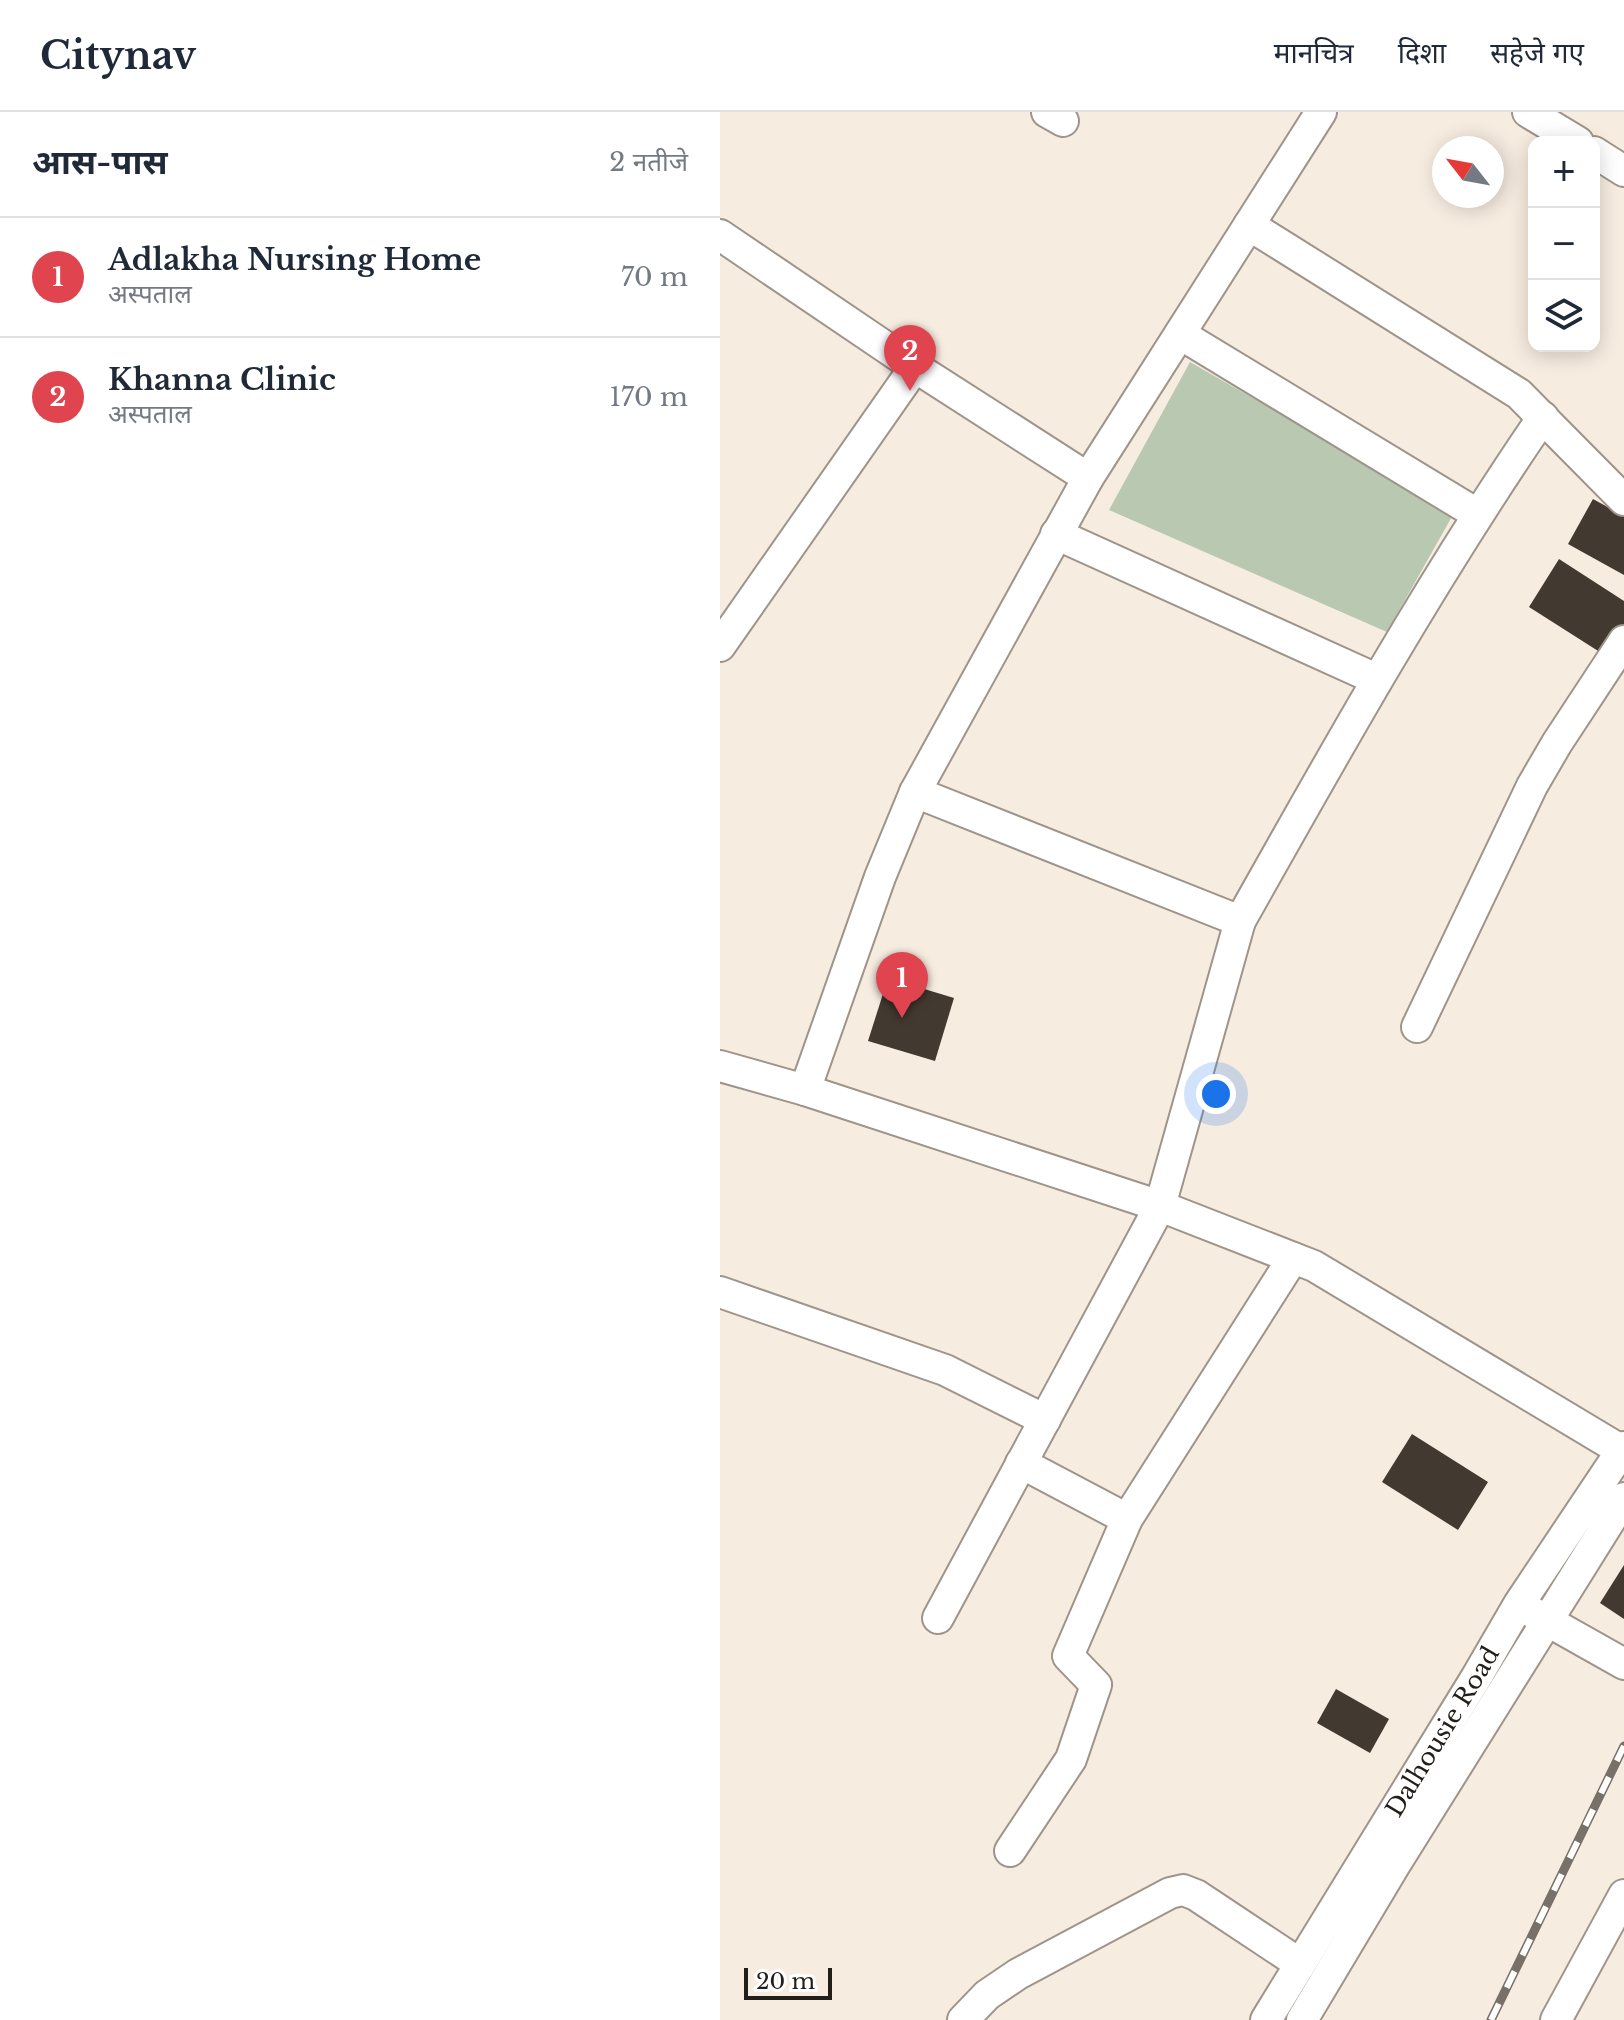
<!DOCTYPE html>
<html lang="hi">
<meta charset="utf-8">
<style>
:root{--surface:#fff;--page:#f2f2f3;--text:#1f2937;--muted:#747a83;--line:#e0e1e3;--accent:#4d48be}
body{margin:0;font-family:"Libre Baskerville","Noto Sans Devanagari",serif;background:var(--page);color:var(--text)}
.controls{position:absolute;right:24px;top:24px;display:grid;overflow:hidden;border-radius:16px;box-shadow:0 4px 20px #0003}
.controls button{width:72px;height:72px;display:grid;place-items:center;padding:0;border:0;border-bottom:2px solid var(--line);background:var(--surface);color:var(--text);font:40px sans-serif}
.compass{position:absolute;left:712px;top:24px;width:72px;height:72px;border-radius:50%;background:var(--surface);box-shadow:0 4px 20px #0003;rotate:301deg}
.scale{position:absolute;left:24px;bottom:20px;width:88px;box-sizing:border-box;padding-left:8px;border:4px solid #221e1a;border-top:0;font-size:22px;line-height:28px;white-space:nowrap;color:#221e1a;-webkit-text-stroke:6px #fff;paint-order:stroke}
.you{position:absolute;left:496px;top:982px;width:28px;height:28px;margin:-20px;border:6px solid #fff;border-radius:50%;background:#1a73e8;box-shadow:0 0 0 12px #1a73e833}
.badge{display:grid;place-items:center;width:52px;height:52px;border-radius:50%;background:var(--accent);color:#fff;font-size:26px;font-weight:700}
.pin{position:absolute;translate:-50% -66px;filter:drop-shadow(0 2px 4px #0008)}
.pin::after{content:'';position:absolute;top:42px;width:28px;height:24px;background:inherit;clip-path:polygon(0 0,100% 0,50% 100%)}
.list{margin:0;padding:0;list-style:none}
h2{display:flex;justify-content:space-between;align-items:center;height:104px;margin:0;padding:0 32px;font-size:34px}
h2 small{font-size:26px;font-weight:400;color:var(--muted)}
.list li{display:grid;grid-template-columns:52px 1fr auto;gap:24px;align-items:center;box-sizing:border-box;height:120px;padding:0 32px;border-top:2px solid var(--line)}
.list b{display:block;font-size:30px;white-space:nowrap}
.list p{margin:0;font-size:26px;white-space:nowrap;color:var(--muted)}
.list em{font-size:26px;font-style:normal;color:var(--muted)}
.icon{flex:none;width:44px;height:44px;fill:none;stroke:currentColor;stroke-width:2;stroke-linecap:round;stroke-linejoin:round}
.map{position:relative;flex:none;width:904px;height:1908px;overflow:hidden}
header{display:flex;align-items:center;gap:48px;box-sizing:border-box;height:112px;padding:0 40px;background:var(--surface);border-bottom:2px solid var(--line)}
header strong{font-size:38px}
nav{display:flex;gap:44px;margin-inline-start:auto;font-size:28px}
main{display:flex}
aside{flex:1;background:var(--surface)}
.map>svg:first-child{display:block}
</style>
<header>
<strong>Citynav</strong>
<nav><a>मानचित्र</a><a>दिशा</a><a>सहेजे गए</a></nav>
</header>
<main>
<aside>
<h2>आस-पास<small>2 नतीजे</small></h2>
<ul class="list">
<li><span class="badge" style="background:#e0444e">1</span><div><b>Adlakha Nursing Home</b><p>अस्पताल</p></div><em>70 m</em></li>
<li><span class="badge" style="background:#e0444e">2</span><div><b>Khanna Clinic</b><p>अस्पताल</p></div><em>170 m</em></li>
</ul>
</aside>
<div class="map">
<svg width="904" height="1908" viewBox="0 0 904 1908">
<rect width="100%" height="100%" fill="#f7ece0"/>
<!-- green -->
<path fill="#b9c8b1" d="M470 250 734 401 667 520 389 398Z"/>
<!-- building -->
<g fill="#423930">
<path d="M873 387 904 404V463L848 432Z"/>
<path d="M839 447 904 489V515L886 544 809 495Z"/>
<path d="M168 866 234 886 215 949 148 929Z"/>
<path d="M692 1322 768 1370 738 1418 662 1370Z"/>
<path d="M904 1453V1507L880 1491Z"/>
<path d="M616 1577 669 1607 650 1641 597 1611Z"/>
</g>
<g fill="none" stroke-linecap="round" stroke-linejoin="round">
<defs>
<g id="minor">
<path d="M327 0 343 9"/>
<path d="M808 0 858 30"/>
<path d="M874 40 904 59"/>
<path d="M529 113 799 282 904 388"/>
<path d="M0 123 195 255 368 366"/>
<path d="M460 222 757 402"/>
<path d="M336 422 656 567"/>
<path d="M0 534 195 255"/>
<path d="M195 680 520 809C616 638 712 467 823 305"/>
<path d="M697 915 812 674 837 631 904 529"/>
<path d="M0 954 85 978 440 1094 594 1154 904 1340"/>
<path d="M85 978 160 765 195 680 368 366 601 0"/>
<path d="M0 1180 225 1258 325 1308"/>
<path d="M301 1351 407 1407"/>
<path d="M810 1499 904 1552"/>
<path d="M218 1506 440 1094 520 809"/>
<path d="M290 1739 351 1647 376 1573 348 1544 407 1407 573 1146"/>
<path d="M243 1908 267 1883 298 1862 450 1781 463 1778 476 1783 580 1852"/>
<path id="s1" d="M546 1908 756 1566 799 1492 904 1335"/>
<path d="M582 1908 674 1754 904 1386"/>
<path d="M836 1908 904 1783"/>
</g>
</defs>
<!-- minor casing -->
<use href="#minor" stroke="#9e9489" stroke-width="34"/>
<!-- minor -->
<use href="#minor" stroke="#fff" stroke-width="30"/>
<defs>
<path id="rail" d="M771 1908 904 1634"/>
</defs>
<!-- rail casing -->
<use href="#rail" stroke="#78716a" stroke-width="9"/>
<!-- rail -->
<use href="#rail" stroke="#fff" stroke-width="6" stroke-dasharray="18" stroke-linecap="butt"/>
</g>
<g text-anchor="middle" stroke-width="8" stroke-linejoin="round" paint-order="stroke">
<!-- street labels -->
<g font-size="24" fill="#221e1a" stroke="#fff">
<text dy="8" stroke="none"><textPath href="#s1" startOffset="338">Dalhousie Road</textPath></text>
</g>
</g>
</svg>
<div class="controls">
<button>+</button>
<button>−</button>
<button><svg class="icon" aria-label="layers" viewBox="0 0 24 24"><path d="M12 4l9 5-9 5-9-5zM3 14l9 5 9-5"/></svg></button>
</div>
<svg class="compass" viewBox="-18 -18 36 36"><path d="M0-13l5 13h-10z" fill="#e53935"/><path d="M0 13l5-13h-10z" fill="#747a83"/></svg>
<div class="scale">20 m</div>
<div class="you"></div>
<div class="pin badge" style="left:182px;top:906px;background:#e0444e">1</div>
<div class="pin badge" style="left:190px;top:279px;background:#e0444e">2</div>
</div>
</main>
